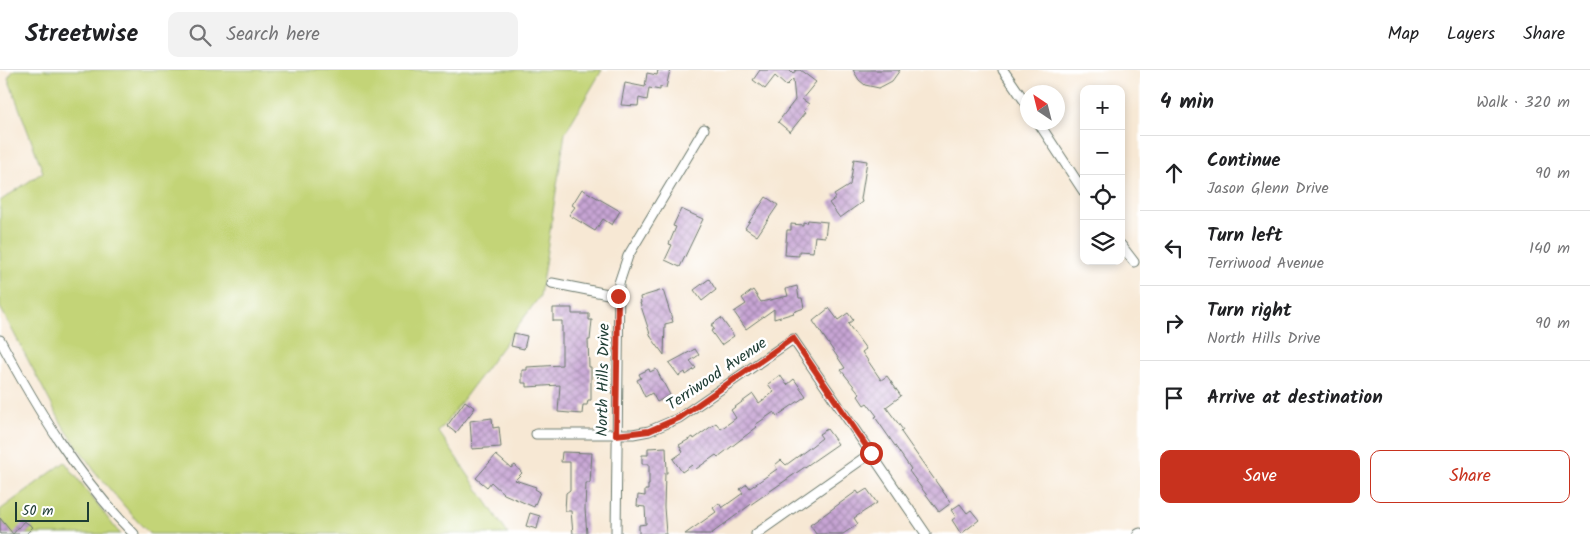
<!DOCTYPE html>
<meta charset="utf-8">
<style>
:root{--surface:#fff;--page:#f2f2f2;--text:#202124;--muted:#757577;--line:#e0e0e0;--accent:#c8321e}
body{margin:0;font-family:Kalam,sans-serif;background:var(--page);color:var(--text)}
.controls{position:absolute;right:15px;top:15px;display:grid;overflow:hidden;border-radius:10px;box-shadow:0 2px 8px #0003}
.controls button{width:45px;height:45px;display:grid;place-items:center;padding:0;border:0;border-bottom:1px solid var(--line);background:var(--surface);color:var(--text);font:25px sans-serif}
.compass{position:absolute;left:1020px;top:15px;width:45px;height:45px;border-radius:50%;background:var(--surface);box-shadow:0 2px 8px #0003;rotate:325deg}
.scale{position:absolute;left:15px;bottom:12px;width:74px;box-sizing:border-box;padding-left:5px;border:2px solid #1f3d34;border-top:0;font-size:14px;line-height:18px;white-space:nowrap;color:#1f3d34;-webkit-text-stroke:4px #fff;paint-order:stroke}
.stop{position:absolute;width:15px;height:15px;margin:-11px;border:4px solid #c8321e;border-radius:50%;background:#fff}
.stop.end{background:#c8321e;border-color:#fff;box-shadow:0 1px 5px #0008}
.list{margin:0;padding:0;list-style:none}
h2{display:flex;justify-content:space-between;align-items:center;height:65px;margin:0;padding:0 20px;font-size:21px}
h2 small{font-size:16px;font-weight:400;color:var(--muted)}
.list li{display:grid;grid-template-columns:32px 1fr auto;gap:15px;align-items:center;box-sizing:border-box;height:75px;padding:0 20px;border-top:1px solid var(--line)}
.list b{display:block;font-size:19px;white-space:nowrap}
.list p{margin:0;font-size:16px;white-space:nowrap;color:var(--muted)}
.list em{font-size:16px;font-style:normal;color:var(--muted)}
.actions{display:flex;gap:10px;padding:15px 20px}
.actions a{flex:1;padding:11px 0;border:1px solid var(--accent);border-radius:10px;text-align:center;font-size:18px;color:var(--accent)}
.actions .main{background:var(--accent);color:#fff}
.icon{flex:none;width:28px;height:28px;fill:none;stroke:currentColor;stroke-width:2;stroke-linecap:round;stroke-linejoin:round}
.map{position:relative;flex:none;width:1140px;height:464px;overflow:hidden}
header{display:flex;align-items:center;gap:30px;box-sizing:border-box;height:70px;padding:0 25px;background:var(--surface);border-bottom:1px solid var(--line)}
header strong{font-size:24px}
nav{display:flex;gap:28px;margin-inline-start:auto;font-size:18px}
.search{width:350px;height:45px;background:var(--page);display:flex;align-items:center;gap:12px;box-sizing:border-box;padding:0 18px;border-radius:10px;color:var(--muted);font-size:19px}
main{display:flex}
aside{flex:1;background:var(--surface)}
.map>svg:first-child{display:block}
</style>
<header>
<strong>Streetwise</strong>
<div class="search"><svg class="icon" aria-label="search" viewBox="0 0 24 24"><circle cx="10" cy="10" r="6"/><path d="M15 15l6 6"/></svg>Search here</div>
<nav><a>Map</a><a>Layers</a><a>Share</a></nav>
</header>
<main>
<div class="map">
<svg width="1140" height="464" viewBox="0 0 1140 464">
<defs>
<pattern id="building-cross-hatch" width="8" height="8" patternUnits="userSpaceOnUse" patternTransform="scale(1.25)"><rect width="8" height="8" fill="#c7a4d4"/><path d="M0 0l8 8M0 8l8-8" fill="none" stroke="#a187ad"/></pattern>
</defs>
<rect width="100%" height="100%" fill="#fff"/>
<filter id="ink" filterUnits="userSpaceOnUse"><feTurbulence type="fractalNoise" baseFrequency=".02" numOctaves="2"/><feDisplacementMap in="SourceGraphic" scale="10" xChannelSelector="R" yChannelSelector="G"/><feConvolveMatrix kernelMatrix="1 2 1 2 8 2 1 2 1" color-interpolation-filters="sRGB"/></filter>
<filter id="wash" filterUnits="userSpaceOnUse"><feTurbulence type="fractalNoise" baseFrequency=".0096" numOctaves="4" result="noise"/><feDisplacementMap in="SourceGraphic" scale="20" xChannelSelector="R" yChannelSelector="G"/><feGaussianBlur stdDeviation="1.12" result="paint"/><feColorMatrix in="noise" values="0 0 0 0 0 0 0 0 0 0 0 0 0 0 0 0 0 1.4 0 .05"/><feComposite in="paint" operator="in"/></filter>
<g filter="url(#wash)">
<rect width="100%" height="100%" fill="#f7e8d4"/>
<!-- grass -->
<g fill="#c3d477" stroke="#718856">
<path d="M14 0H602L565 63 540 226 439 362 508 464H150L138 452 96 403 63 356 0 237V131L43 102 8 8Z"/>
<path d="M65 392 116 459 121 464H0V440Z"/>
</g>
<g id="blocks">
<!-- building -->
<g fill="url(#building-cross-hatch)">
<path d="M658 0H670L666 18 660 17V20L649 18 647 30 639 28 638 36 621 35 625 13 645 17 647 3 657 5Z"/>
<path d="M760 0H789L793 4 796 0H800L816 12 802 29 809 34 804 41 806 42 790 62 778 52 795 30 793 9 786 16 775 6 765 19 753 10Z"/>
<path d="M853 0H900L892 11 879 18 865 15 859 10Z"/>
<path d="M854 89 867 91 861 129 862 132 840 148 829 133 836 128 834 125 850 115Z"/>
<path d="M582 119 620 141 612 155 603 149 595 161 569 145 575 137 572 135Z"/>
<path d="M766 127 778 135 757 166 745 158Z"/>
<path d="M681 139 703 149 680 197 665 190 672 175 669 174 676 157 673 156Z"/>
<path d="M808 150 827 152 825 167 815 166 813 182 799 181V186L785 185 787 160H791V154L803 155V152L807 153Z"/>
<path d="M709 209 716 220 702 231 694 220Z"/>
<path d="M797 216 799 228H802L804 238 793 242 794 243 774 249V239L746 259 734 242 746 234 742 228 753 220 761 232 788 226 786 219Z"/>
<path d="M663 220 673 252 665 254 664 285 651 267 640 233H641L640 227Z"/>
<path d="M553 238H572V244H589V250H592L590 270H588L589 297H591V330H588L587 335H583L582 344 558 342 560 315 527 317V313H522V300H527V297L562 295V251H553Z"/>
<path d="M829 238 838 250 848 243 853 250 848 254 866 279 862 282 881 310 887 306 901 326 886 337 903 360 901 362 951 433 939 442 909 401 911 399 875 347 877 346 867 333 864 335 858 326 860 324 841 300 845 298 813 251Z"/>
<path d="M721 248 734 266 721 275 711 261 714 259 711 255Z"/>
<path d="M514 263 527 266 524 279 511 276Z"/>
<path d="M695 279 699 285 690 291 696 298 686 305 685 302 679 306 669 293Z"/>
<path d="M649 299 650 302 656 299 670 325 657 332 652 323 645 327 637 310 641 308 639 304Z"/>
<path d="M780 305 787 315 794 309 806 326 777 346 774 342 755 355 757 357 718 387 716 385 696 399 692 395 682 402 673 389 683 382 679 375 693 367 694 369 716 353 721 359 736 348 731 340 753 324 759 333 774 322 768 314Z"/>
<path d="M465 331 475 338 456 363 447 356Z"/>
<path d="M492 348 493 358 499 357 501 377 472 379 470 351Z"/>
<path d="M827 359 838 374 750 435 711 464H685L716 442 713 438 719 433 722 438 743 423 740 419 747 414 750 418 777 399 775 395 781 390 786 395 808 379 822 368 819 364Z"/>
<path d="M666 377 667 403H665L664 437 666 464H639V455L646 454 645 437 637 436 638 425 645 426V420H648V415H649V394H642V385H648V378Z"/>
<path d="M562 382 592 383 590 413H586L585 439 587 464H573L571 441H565L566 423 570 420V392H561Z"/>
<path d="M496 385 511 398 515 395 522 403 515 410 536 417 535 419 540 422 534 437 504 424 491 412 487 417 476 408Z"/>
<path d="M867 419 877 433 854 448 858 454 843 464H816L810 455 857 421 859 424Z"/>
<path d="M960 434 967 443 971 440 979 450 961 464 952 450 956 447 951 440Z"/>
<path d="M530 443 540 446 537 459 526 456Z"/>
<path d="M0 448 13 464 24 451 33 457 26 464H0Z"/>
</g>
</g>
</g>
<g filter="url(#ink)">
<use href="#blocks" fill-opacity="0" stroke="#6b796c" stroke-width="1"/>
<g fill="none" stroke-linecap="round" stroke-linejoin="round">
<defs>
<g id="minor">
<path d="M1003 0 1028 36"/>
<path d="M1038 52 1084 122"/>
<path d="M1121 175 1134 192"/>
<path d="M552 213 618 226"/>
<path d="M0 270C37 339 78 408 134 464"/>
<path d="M536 364H633L649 361 679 348 793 269 926 464"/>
<path d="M616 464 619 213 628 186 704 59"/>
<path d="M756 464 871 383"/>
<path d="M1138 464 1140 463"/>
</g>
</defs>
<!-- minor casing -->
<use href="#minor" stroke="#6b796c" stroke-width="11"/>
<!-- minor -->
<use href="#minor" stroke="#fff" stroke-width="9"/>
</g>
</g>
<g fill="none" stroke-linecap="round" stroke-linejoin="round" filter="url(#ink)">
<!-- route -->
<path stroke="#c8321e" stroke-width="6" d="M618 226 616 365 649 361 679 348 793 268 871 383"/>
</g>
<g text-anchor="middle" stroke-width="5" stroke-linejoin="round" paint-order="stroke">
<!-- street labels -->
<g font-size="16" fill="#1f3d34" stroke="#fff">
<text transform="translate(716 303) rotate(-34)" y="6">Terriwood Avenue</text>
<text transform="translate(602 310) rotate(-89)" y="6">North Hills Drive</text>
</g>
</g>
</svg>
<div class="controls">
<button>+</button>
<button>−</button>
<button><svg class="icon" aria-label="locate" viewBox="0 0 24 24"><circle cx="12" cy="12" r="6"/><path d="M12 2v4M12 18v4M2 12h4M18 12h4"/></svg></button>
<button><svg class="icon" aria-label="layers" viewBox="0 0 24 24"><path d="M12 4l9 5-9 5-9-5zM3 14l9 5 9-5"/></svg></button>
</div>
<svg class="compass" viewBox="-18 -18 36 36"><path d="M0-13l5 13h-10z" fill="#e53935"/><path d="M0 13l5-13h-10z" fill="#757577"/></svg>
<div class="scale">50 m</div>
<div class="stop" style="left:871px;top:383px"></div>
<div class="stop end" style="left:618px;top:226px"></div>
</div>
<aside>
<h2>4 min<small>Walk · 320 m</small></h2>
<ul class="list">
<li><svg class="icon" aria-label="ahead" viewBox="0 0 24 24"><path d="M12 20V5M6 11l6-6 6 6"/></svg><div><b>Continue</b><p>Jason Glenn Drive</p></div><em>90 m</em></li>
<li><svg class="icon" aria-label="left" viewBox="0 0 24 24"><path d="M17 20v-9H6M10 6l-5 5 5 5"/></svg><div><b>Turn left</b><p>Terriwood Avenue</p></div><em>140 m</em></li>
<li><svg class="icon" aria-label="right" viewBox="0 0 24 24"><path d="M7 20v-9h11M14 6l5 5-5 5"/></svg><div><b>Turn right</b><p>North Hills Drive</p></div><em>90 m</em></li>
<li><svg class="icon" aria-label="arrive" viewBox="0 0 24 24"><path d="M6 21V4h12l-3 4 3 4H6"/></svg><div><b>Arrive at destination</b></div></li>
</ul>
<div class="actions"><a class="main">Save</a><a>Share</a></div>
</aside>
</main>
